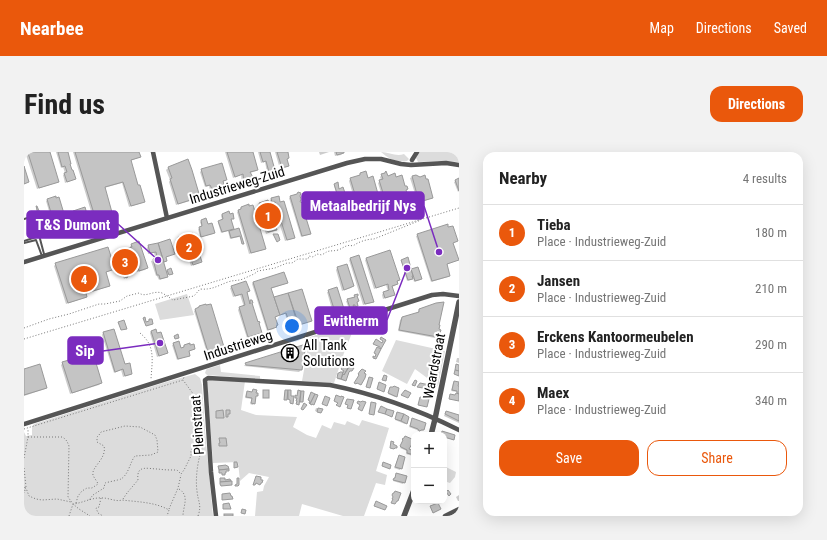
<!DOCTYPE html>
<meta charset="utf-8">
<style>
:root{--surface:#fff;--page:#f2f2f2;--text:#222;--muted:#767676;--line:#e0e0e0;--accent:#ea580c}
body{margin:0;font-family:"Roboto Condensed",sans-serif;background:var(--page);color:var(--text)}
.controls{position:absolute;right:12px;bottom:12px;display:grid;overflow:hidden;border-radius:8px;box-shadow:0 4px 16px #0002}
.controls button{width:36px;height:36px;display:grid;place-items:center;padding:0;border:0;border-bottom:1px solid var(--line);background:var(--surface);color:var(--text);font:20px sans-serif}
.you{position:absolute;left:268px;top:174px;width:14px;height:14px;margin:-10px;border:3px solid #fff;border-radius:50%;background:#1a73e8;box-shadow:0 0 0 6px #1a73e833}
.badge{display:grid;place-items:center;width:26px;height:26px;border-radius:50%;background:var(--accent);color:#fff;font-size:13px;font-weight:700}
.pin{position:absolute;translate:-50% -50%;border:2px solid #fff;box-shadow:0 1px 4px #0006}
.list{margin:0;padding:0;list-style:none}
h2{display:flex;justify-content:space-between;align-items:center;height:52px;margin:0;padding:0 16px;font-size:17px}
h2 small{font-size:13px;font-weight:400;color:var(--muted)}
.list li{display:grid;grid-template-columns:26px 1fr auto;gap:12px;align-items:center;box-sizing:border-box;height:56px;padding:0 16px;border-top:1px solid var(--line)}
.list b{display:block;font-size:15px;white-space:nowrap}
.list p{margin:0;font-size:13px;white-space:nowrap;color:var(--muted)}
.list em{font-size:13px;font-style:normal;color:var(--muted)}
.actions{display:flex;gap:8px;padding:12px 16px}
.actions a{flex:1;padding:9px 0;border:1px solid var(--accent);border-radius:12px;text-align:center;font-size:14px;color:var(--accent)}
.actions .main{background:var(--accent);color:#fff}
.map{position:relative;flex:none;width:435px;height:364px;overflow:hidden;border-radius:12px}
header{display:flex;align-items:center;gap:24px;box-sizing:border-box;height:56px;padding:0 20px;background:var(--accent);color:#fff}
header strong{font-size:19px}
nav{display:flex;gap:22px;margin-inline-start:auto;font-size:14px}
.intro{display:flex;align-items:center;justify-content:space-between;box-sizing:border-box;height:96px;padding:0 24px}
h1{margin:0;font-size:28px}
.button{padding:10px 18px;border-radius:12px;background:var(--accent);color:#fff;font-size:14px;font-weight:700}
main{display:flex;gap:24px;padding:0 24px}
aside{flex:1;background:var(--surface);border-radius:12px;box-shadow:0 4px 16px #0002}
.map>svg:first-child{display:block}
</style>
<header>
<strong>Nearbee</strong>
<nav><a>Map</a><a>Directions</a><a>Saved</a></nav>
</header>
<div class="intro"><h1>Find us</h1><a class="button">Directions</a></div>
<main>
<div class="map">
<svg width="435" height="364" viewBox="0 0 435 364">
<rect width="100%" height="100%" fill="#fff"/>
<!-- green -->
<g fill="#dcdcdc">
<path d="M357 0C365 0 372 5 380 2L385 7 383 9C372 11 365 7 357 0Z"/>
<path d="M394 0H435V10L417 9 394 10 392 6Z"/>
<path d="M163 142 170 163 136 168 131 152Z"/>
<path d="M325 172 328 181 320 201 310 231 278 229 286 185Z"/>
<path d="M372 188 421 199 414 234 391 217 383 232 358 219Z"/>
<path d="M196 213 197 220 236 224V227L183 223 181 221 182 218 183 217Z"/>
<path d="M171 222 176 226 178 233 181 278 189 364H0V280L2 284 8 283V275L10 272 142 230Z"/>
<path d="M184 228 221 229 217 258 232 263 273 265 269 275 283 283 292 286 298 273 307 277 310 270 321 273 323 269 335 274 338 268 365 276 352 319 363 323 361 333 352 331 340 364H319L278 352 275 364H231L233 340 239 339 240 334 245 325 225 321 216 329 214 310 189 311 183 230Z"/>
<path d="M420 314 432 320 431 325 426 331 420 329Z"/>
</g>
<!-- shadow -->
<g fill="#0003">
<path d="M9 0H25L34 29 32 31 13 37 2 3 4 1Z"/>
<path d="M32 0H43L45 13 51 27 49 28 41 31 39 23 41 21 39 15 37 16Z"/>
<path d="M49 0H114L116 5 114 6 106 9 114 34 120 49 118 51 105 55 98 31 80 36 88 64 87 65 74 69 77 76 73 79Z"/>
<path d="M201 0H228L233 17 232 19 226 21 228 27 227 29H225L224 28 218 31 217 23 209 26Z"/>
<path d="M234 0H245L251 22 249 23 244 25 241 10 237 11Z"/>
<path d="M251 0H263L264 6 262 8 264 14 262 15 256 17Z"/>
<path d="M295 0H305L296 3Z"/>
<path d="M310 0H319V1L317 3 311 4Z"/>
<path d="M163 8 175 45 173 47 152 53 145 30 146 28 142 18 144 16Z"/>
<path d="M178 18 202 28 198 30 199 33 197 34 194 35 192 37H191L186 38 185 34 181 35 176 20Z"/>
<path d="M336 22H342L353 42 349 44 350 47 348 49 337 52 336 48 331 50 325 29 326 27 335 24Z"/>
<path d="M358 23 363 25 381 39 385 50 383 52 362 58 354 31 357 28 356 25Z"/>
<path d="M392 24 408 46 406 47 394 51 386 26 388 25Z"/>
<path d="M435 27V39L434 40 430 30Z"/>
<path d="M311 32 324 53 323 54 314 56V54L316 52 310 34Z"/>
<path d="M266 45 275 51 284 65 281 67 286 82 284 83 277 85 265 46Z"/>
<path d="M247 47 255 51 270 85 268 87 261 89 249 52H247L246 49Z"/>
<path d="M23 48 40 65 38 67 41 77 39 79V82L35 85 33 86 28 69 25 70 24 68 27 66 22 49Z"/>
<path d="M243 49 251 77 250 79 242 82 233 53 235 52Z"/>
<path d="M13 56 18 71 16 72 12 57Z"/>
<path d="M217 56 241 96 239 98 225 102 213 60Z"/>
<path d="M198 62 209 66 206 68 209 78 216 83 215 85 206 87 204 79 197 81 194 71 198 67 197 64Z"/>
<path d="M177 69 189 82 176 85 174 77 178 75 176 70Z"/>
<path d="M168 82 177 110 175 111 167 114 164 105 158 107 153 88 154 86Z"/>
<path d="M394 83 433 89 428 91 434 108 422 113 424 125 407 130 392 84Z"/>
<path d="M146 88 141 105 142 109 139 111 142 120 144 118 147 122 143 123V124L141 126 135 128 133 124H132L127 109 132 107 130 101 124 102 123 96 124 94Z"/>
<path d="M108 93 123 116 121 118 113 120 108 103 106 104 105 101 103 102 108 120 107 122 102 123 103 125 100 127 92 103 94 101 107 97 106 94Z"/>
<path d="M327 106 349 149 347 151 339 153 325 108Z"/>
<path d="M343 106 375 128 371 134 367 135 370 142 368 144 359 147 358 143 359 141 364 139 362 133 350 137 341 108Z"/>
<path d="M378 107 386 118 394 116 396 128 390 130 389 126 387 128 383 129 377 109Z"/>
<path d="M32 112 90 117 88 118 81 121 85 134 83 135 62 142V144L61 146 42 152 30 114Z"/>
<path d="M322 113 329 134 327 136 318 139 312 118 313 116Z"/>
<path d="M229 130 263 131 261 132 246 137 250 146 278 138 287 169 274 173V172L272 174 266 176 261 162 250 165 251 175 250 177 243 179 228 132Z"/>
<path d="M208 135 225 139 223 140 225 150 228 149 227 151 237 181 235 182 223 186 214 158 215 156 220 155 216 143 209 145 206 136Z"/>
<path d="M312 137 318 157 312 161 311 160 309 161 303 140Z"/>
<path d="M333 143 332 145V154L330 155V154L328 156 325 157 322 149Z"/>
<path d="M175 155 199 195 197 196 183 201 170 159Z"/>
<path d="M396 157 414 174 415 181 411 186 374 179 376 168 378 166 394 162V159Z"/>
<path d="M89 178 100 214 107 222 105 223 99 225 97 218 90 221 78 183 79 181Z"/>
<path d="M127 179 142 201 141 202 133 205 126 181Z"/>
<path d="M154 190 156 197 159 196V195L160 194 170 197 164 200V204L153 208 148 193Z"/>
<path d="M433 206H435V211L432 210Z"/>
<path d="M39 211 77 231 75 233 46 242 37 213Z"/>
<path d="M322 211 323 215 327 217V219H325L321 229 313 227 314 223 319 221 320 219 318 218Z"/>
<path d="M222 212 277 218 275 220 220 214Z"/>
<path d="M0 218 22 235 21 237 0 244Z"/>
<path d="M430 230 433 235H435V249L425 247 426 243 431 244 433 240 427 239 429 231Z"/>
<path d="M366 237 372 244 371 245 364 242Z"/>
<path d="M229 238 231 241 233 242 229 253 226 252 228 247 221 246 222 241 223 240 228 241Z"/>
<path d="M261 239H266V245L268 252H266V248H260Z"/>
<path d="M292 256 298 258 296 261 291 259Z"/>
<path d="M373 261 382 271 381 272 371 268Z"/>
<path d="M421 261 435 264V271L420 264Z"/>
<path d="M388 268 399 278 398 279 395 278 394 279 393 278 385 275Z"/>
<path d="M380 287 384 298 390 300V303L389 304 382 302 383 299 376 296 378 290V289Z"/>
<path d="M375 304 380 306 376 318 370 316Z"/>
<path d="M372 323 382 325 379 332 369 329Z"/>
<path d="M435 343V349H434L432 345Z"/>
</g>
<!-- building -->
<g fill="#c4c4c4" stroke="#999">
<path d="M5 0H26L35 30 15 36 4 1Z"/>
<path d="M34 0H44L47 12H46L48 18H49L52 27 43 30 40 21 43 20 41 14 38 15Z"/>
<path d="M51 0H115L117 5 107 8 114 33H116L121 50 107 54 99 30 81 35 89 64 75 68 78 77 75 78Z"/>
<path d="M203 0H229L234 18 226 20 230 27 223 28V29L220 30 219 22 211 25Z"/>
<path d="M236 0H246L252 22 246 24 242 9 239 10Z"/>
<path d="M253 0H264L265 6 263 7 265 14 258 16Z"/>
<path d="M312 0H320V1L313 3Z"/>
<path d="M164 7 168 18 176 45 154 52 146 27 148 26 144 15Z"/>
<path d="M198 11 203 28 199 29 200 33 196 34 195 36 193 35 188 37 186 33 182 34 177 17Z"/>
<path d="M0 14 5 30 0 32Z"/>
<path d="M342 19 344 26 349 24 354 42 350 44 351 48 339 51 337 47 333 49 326 26 336 23V21Z"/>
<path d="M362 19 364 24 371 21 372 25 378 23 381 34H383L384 37 382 38 386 50 364 57 355 28 359 27 357 22 361 21V20Z"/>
<path d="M392 23 396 25 401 23 402 27H404L409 46 395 50 388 24Z"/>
<path d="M435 26V39L431 28Z"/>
<path d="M314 30 315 37 319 35 325 53 318 56 317 55 315 56 314 52 316 51 310 32Z"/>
<path d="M274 40 277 41 276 44 277 47 276 50H277L278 51 282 53 285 65 282 66 287 82 278 84 266 44 273 42Z"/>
<path d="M306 40 312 58 302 60 297 43Z"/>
<path d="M32 44V46L35 45 41 65 38 66 42 77 39 78 40 82 37 84H34L29 68 27 69 26 65 28 64 23 47Z"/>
<path d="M255 44 256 50 260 49 271 86 263 88 251 50 248 51 247 46Z"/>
<path d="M244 48 253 78 244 80 235 51Z"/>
<path d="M225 52V54L229 53 242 97 227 101 214 58 217 57V55Z"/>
<path d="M12 54H13L15 59H16L20 71 17 72Z"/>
<path d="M61 55 67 76 58 79 56 74 53 75 49 59Z"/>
<path d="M205 59 206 62 209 61 210 67H207L210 77 198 80 194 69 199 67 198 62Z"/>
<path d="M182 66 184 72 188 71 191 81 177 85 175 75 178 74 177 68Z"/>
<path d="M424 72V75L429 74 434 89 429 91 435 108 423 112 426 124 408 129 393 82Z"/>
<path d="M215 76 220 92H218L216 84 207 86 205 79Z"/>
<path d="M169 81 178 110 169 113 166 104 160 106 154 85Z"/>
<path d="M249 82H254L256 88 253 90Z"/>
<path d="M146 87 151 102 142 105 143 109 140 110 134 91Z"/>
<path d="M115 89 124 116 115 119 110 102 108 103 107 100 104 101 109 121 103 123 104 125 102 126 93 100 108 95 107 92Z"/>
<path d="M134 91 144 125 136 127 135 123H133L129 107 133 105 132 100 126 101 124 93Z"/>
<path d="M84 95 91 117 82 120 86 134 62 141 63 145 44 151 31 111Z"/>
<path d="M366 98 376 128 373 129 374 132 368 134 371 143 361 146 359 140 365 138 364 132 352 136 342 106Z"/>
<path d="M335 103 350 150 341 152 326 106Z"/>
<path d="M384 105 389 124H388L389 127 384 128 377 108Z"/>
<path d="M323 112 330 134 320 138 313 115Z"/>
<path d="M394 115 398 127 391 129 387 117Z"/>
<path d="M147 116 149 122 145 123 143 118Z"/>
<path d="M260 120 264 131 247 136 256 163 251 165 254 173 252 174 253 175 244 178 229 130Z"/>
<path d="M222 129 226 139 223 140 226 152V148H228L229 151H228L234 170 235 169 236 171H235L238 181 224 185 215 155 221 153 218 142 211 144 207 134Z"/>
<path d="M313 135 320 157 316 158 314 161 313 159 311 160 304 138Z"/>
<path d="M278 137 288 169 275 173 264 141Z"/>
<path d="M264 141 274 173 267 176 262 161 256 163 250 145Z"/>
<path d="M334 142V144H333L335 149 333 150 334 154 331 155V153H329L330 155 326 156 323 147 331 145 330 143Z"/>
<path d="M420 150 415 173H416L415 177 417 178 416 181H414V185L375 178 378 165 395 160V157L412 151Z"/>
<path d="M182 152V153L187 152 200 195 184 200 171 157 175 155V154Z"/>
<path d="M121 165 122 170 125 169V167H128L129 172 122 174 119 166Z"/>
<path d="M100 168 103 177 97 178 94 170Z"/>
<path d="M90 177 101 212 106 211 108 222 101 224 99 217 91 220 79 180Z"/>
<path d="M132 177 133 181 137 180 144 201 135 204 127 179Z"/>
<path d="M154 182 155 186 151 187 150 184Z"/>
<path d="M357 185 362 188 357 197 356 196V195L349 192 352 187 358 191 359 189 356 187Z"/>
<path d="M155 189 157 196 160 195V193L166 191V193L170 192 171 197 165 199 166 204 154 207 149 191Z"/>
<path d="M282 192 278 218 222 213 221 211Z"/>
<path d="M353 195 357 197 352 207 349 206V204L351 205 352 202 350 201Z"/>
<path d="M69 201 78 231 48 241 38 210Z"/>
<path d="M322 210 326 212 320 223 318 222 320 219 317 217Z"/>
<path d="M16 212 23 236 0 243V217Z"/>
<path d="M432 212 435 213V219L431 218Z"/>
<path d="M325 215 330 216 328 219H326L325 220 322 229 317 227 319 222 320 223Z"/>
<path d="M338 217 342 219 340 221 342 222 341 226 337 233 333 231 332 232 330 231 335 223 334 222 336 219Z"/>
<path d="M431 218 435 219V224L430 222Z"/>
<path d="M316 220H319L317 227 313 226 314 221H315Z"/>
<path d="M360 223 363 224 362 229 358 228Z"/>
<path d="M345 225 349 226 346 236 342 235Z"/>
<path d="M391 228 393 229 391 234 388 233Z"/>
<path d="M430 229 435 230 434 234H435V242L433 241V239L428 238Z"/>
<path d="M355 230 362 233 360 240 353 237Z"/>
<path d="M396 231 406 233 405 237 393 235Z"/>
<path d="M370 234 375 236 373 245 364 241 366 235H369Z"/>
<path d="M229 237 233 238 232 241H234V244H232L231 252 227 251 228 246 222 245 223 239 228 240Z"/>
<rect x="239" y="238" width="6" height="8"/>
<path d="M261 238H264L263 248H260Z"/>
<path d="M264 238H267V244H270L269 252 266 251V248L264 247Z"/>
<path d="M274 238 277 239 275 253 272 252 273 249H272L273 246H271V243L273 244Z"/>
<path d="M381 238 387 241 384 246 377 243Z"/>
<path d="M277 239H280L279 250H276Z"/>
<path d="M287 240 291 242 286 252 285 251 286 249 284 248Z"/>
<path d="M432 241 435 242V249L425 247 426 242 431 243Z"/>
<path d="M291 242 294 243 290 253 288 252V253L286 252Z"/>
<path d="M312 243 317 245V244L320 245 316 255 312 253 314 251 310 249Z"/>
<path d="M301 244 306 246 303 254 298 252Z"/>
<path d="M396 245 405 247 403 255 394 253Z"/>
<path d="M323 247 330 248 327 257 323 256 324 253 321 252Z"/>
<path d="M334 249 337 250 338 249 342 250 338 259 334 257 336 253 333 251Z"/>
<path d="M347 250 352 251 350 263 345 262Z"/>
<path d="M280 251 283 253 279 258 277 257Z"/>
<path d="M357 254 363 257 361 262 354 260Z"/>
<path d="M294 256 299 257 297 261 293 260Z"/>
<path d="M363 257 370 259 368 265 361 262Z"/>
<path d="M199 258 200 266H192V259Z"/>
<path d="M202 258H206V262H204V265H202Z"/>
<path d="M422 259 435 263V269L421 262Z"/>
<path d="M373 260 380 262 377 269 371 267Z"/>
<path d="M380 262 385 265 383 272 377 269Z"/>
<path d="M388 266 402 271 400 278H397L396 279H395L394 277 386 274Z"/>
<path d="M418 279 431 283 430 288 420 285V283H417Z"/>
<path d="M381 284 388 287V292L385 297 390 299V303L383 301V298L377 295 376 294 379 288 378 287 380 286Z"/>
<path d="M195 286H202L203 294H195V291H196Z"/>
<path d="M367 289 370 290 369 292 373 294V296H371L370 297 366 296Z"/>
<path d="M375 303 381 305 378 317 371 315Z"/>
<path d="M210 310H213L214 315 210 316Z"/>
<path d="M359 310 367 313 366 317 358 314Z"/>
<path d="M202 313 203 314H204L205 317 195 318 194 314Z"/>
<path d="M205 317V319H202V321H201V323H198V321H195V318Z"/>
<path d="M372 321 383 324 381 331 369 328 370 326H371Z"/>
<path d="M232 324 237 325V328H239L238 331H237L236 333 232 331 231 333H229Z"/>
<path d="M196 326H201V328L206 327 207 329 196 330Z"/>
<path d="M213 326H215V333L214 334H211V333L213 332Z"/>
<path d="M208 329V333L197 334 196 332V330Z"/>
<path d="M424 338 427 342 425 344 422 340Z"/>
<path d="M371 339 377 341 374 349H373L371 352 367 351 369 347H368L369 345 368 343 369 341H370Z"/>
<path d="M206 341 207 344H208L209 347 198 348V342Z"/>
<path d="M352 349 363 354 361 358 350 354Z"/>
<path d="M205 351 207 357H199V352Z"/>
<path d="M414 351 417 357 409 361 406 354Z"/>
<path d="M218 357 222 358 221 362 217 361Z"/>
<rect x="200" y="362" width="9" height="2"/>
</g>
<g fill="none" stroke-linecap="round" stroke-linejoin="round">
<!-- path -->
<g stroke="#777" stroke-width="1" stroke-dasharray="1 2" stroke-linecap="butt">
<path d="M0 176 25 167 45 162 75 152H81L96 149 103 144 115 141C122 146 129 138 138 141 142 143 146 146 149 148L170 144 176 137C188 138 193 134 204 130 209 128 214 129 219 127L221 126 230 122 234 119 251 116 263 111H268L274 107H284L285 104 289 105 293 102 298 103C306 97 306 100 314 98 320 96 322 92 329 94 334 90 343 87 350 87L397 68"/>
<path d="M116 181C132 194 128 209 127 227"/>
<path d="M0 187 435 56"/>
<path d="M0 277 159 228 160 225"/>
<path d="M4 285H38C42 287 43 289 45 294L44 345 49 352C59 351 68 345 79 346 85 346 92 350 98 348 114 350 131 350 145 358L143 364"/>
<path d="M173 285 178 288 180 290"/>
<path d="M0 306 4 285V277"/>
<path d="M0 316 2 335"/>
<path d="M0 335 1 339 0 341"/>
<path d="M1 336H2L5 344 12 347 18 348 33 347 47 350"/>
<path d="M155 337C166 344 159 354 159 364"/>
<path d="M77 346 75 355 72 356 74 361 79 364"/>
<path d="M99 347 103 341 114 328C112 312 124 317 134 317 140 318 147 318 153 318L157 322 160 318 167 304V299L169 296 172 285 168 265 172 257 170 243 159 228"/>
<path d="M52 351 54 344 58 339 63 336H68L74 332C73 329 70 326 69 323 67 315 83 307 80 294L73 290V285L75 283 77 280 101 274 116 275 131 283 133 288 134 300 127 303 111 304C106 310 105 322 97 327 95 328 84 330 81 331L80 336 69 343 65 348"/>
<path d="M145 357 154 336 157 323"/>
<path d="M45 364 49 352 55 357 66 364"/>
<path d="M174 364C178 353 174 350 173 339 171 326 174 302 181 291"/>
</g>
<!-- service -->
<g stroke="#555" stroke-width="2">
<path d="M0 67 10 64 20 102"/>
<path d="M0 89 15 84"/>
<path d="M0 91 12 88 18 104"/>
</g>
<!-- minor -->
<g stroke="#555" stroke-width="4.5">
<path d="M129 0 143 66"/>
<path d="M388 8 393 0"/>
<path d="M0 110 323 11 341 7H357L377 12 387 13 422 11 435 13"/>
<path d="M0 272 408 143 419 142 435 144"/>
<path d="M192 364 187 320 181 228 184 226 306 233C351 242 395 258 435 278"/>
<path d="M421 364 435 357"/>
</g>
<!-- tertiary -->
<g stroke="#555" stroke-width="5.5">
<path d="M407 283 411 267 435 150"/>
<path d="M380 364 390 338"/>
</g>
</g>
<!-- icons -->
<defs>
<symbol id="building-ring" viewBox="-11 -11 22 22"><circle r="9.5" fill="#fff" stroke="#000" stroke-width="1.5"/><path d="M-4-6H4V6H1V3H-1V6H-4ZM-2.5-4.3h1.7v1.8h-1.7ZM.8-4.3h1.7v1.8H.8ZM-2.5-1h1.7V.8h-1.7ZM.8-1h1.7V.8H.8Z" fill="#000"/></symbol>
</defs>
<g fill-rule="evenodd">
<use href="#building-ring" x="256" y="191" width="20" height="20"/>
</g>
<g text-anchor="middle" stroke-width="4" stroke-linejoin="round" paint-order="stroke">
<!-- street labels -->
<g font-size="14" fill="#000" stroke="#fff">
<text transform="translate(213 33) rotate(-17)" y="5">Industrieweg-Zuid</text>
<text transform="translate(214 193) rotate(-18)" y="5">Industrieweg</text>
<text transform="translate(410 214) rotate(-79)" y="5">Waardstraat</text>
<text transform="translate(173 273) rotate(-94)" y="5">Pleinstraat</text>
</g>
<!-- poi labels -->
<g font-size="14" fill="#000" stroke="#fff" text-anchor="start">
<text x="279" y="198">All Tank<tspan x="279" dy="16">Solutions</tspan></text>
</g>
</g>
<!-- callouts -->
<path fill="none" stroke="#7b2cbf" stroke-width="1.5" d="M415 100L400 54M134 108L94 72M383 116L363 168M136 191L79 199"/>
<g fill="#7b2cbf" stroke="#fff" stroke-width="1.5">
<circle cx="415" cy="100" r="4"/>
<circle cx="134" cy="108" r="4"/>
<circle cx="383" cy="116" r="4"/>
<circle cx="136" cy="191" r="4"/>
</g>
<g fill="#7b2cbf" stroke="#7b2cbf" stroke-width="1.5">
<rect x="278" y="40" width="122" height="27" rx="4"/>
<rect x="3" y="59" width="91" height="27" rx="4"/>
<rect x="291" y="155" width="72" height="27" rx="4"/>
<rect x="44" y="185" width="35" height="27" rx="4"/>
</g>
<g font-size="15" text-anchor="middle" font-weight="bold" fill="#fff">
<text x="339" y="59">Metaalbedrijf Nys</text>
<text x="49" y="78">T&amp;S Dumont</text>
<text x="327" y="174">Ewitherm</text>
<text x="61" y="204">Sip</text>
</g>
</svg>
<div class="controls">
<button>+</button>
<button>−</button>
</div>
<div class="you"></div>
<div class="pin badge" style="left:244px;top:64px">1</div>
<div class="pin badge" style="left:165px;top:95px">2</div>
<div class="pin badge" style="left:101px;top:110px">3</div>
<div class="pin badge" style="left:60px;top:127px">4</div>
</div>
<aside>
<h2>Nearby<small>4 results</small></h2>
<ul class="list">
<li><span class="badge">1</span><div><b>Tieba</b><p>Place · Industrieweg-Zuid</p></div><em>180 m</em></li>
<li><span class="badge">2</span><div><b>Jansen</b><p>Place · Industrieweg-Zuid</p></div><em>210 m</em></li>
<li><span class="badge">3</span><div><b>Erckens Kantoormeubelen</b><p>Place · Industrieweg-Zuid</p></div><em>290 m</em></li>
<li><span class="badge">4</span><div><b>Maex</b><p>Place · Industrieweg-Zuid</p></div><em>340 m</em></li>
</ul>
<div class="actions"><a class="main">Save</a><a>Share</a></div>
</aside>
</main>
